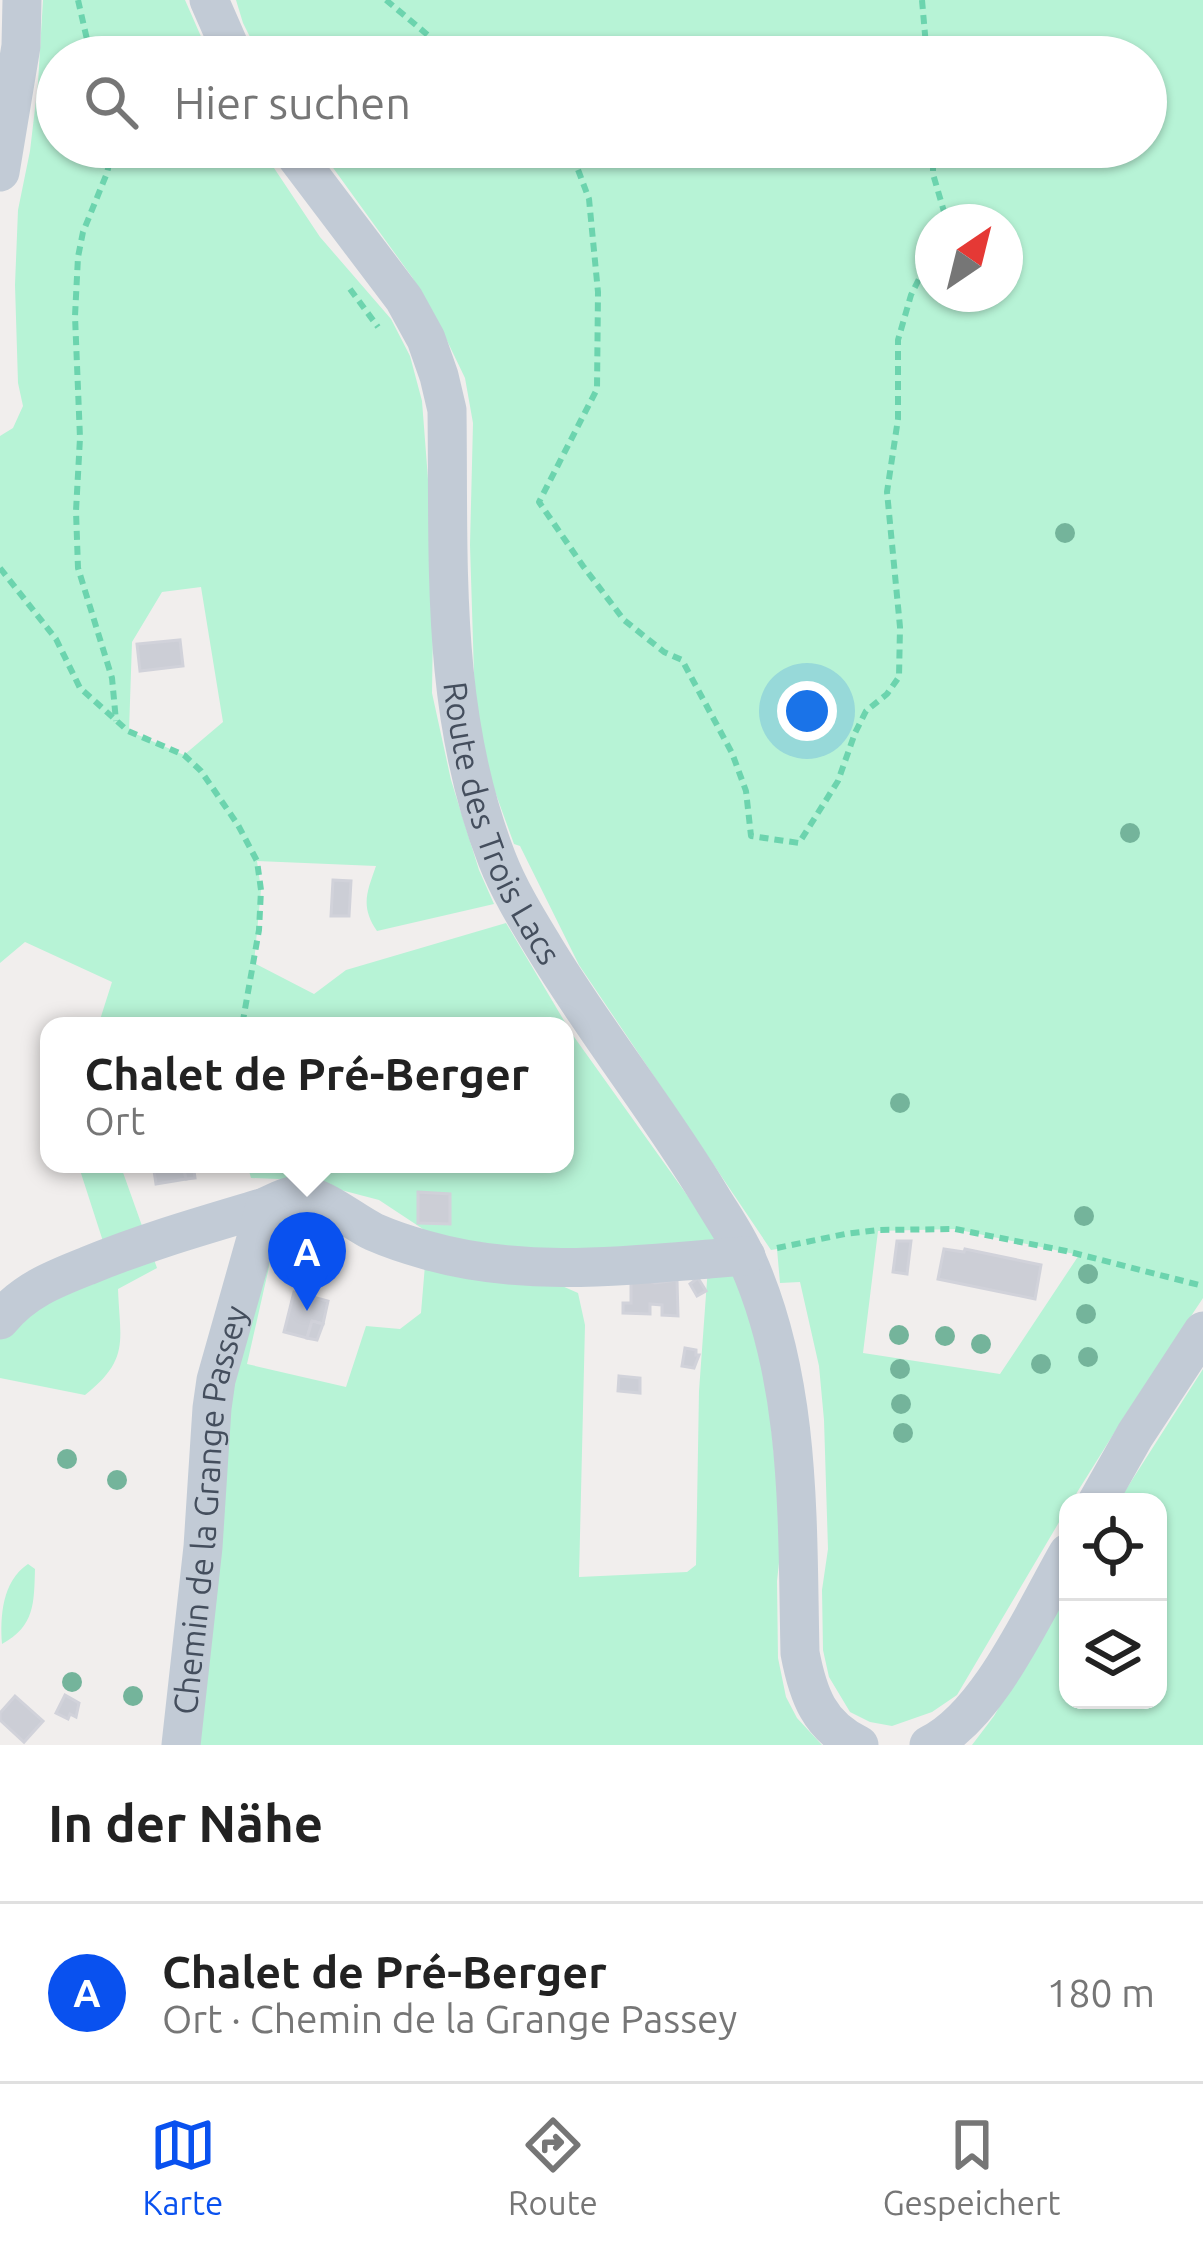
<!DOCTYPE html>
<html lang="de">
<meta charset="utf-8">
<style>
:root{--surface:#fff;--page:#f2f2f2;--text:#222;--muted:#767676;--line:#e0e0e0;--accent:#0951ef}
body{margin:0;font-family:Ubuntu,sans-serif;background:var(--page);color:var(--text)}
.controls{position:absolute;right:36px;bottom:36px;display:grid;overflow:hidden;border-radius:24px;box-shadow:0 3px 9px #0004}
.controls button{width:108px;height:108px;display:grid;place-items:center;padding:0;border:0;border-bottom:3px solid var(--line);background:var(--surface);color:var(--text);font:60px sans-serif}
.compass{position:absolute;left:915px;top:204px;width:108px;height:108px;border-radius:50%;background:var(--surface);box-shadow:0 3px 9px #0004;rotate:35deg}
.you{position:absolute;left:807px;top:711px;width:42px;height:42px;margin:-30px;border:9px solid #fff;border-radius:50%;background:#1a73e8;box-shadow:0 0 0 18px #1a73e833}
.badge{display:grid;place-items:center;width:78px;height:78px;border-radius:50%;background:var(--accent);color:#fff;font-size:39px;font-weight:700}
.pin{position:absolute;translate:-50% -99px;filter:drop-shadow(0 3px 6px #0008)}
.pin::after{content:'';position:absolute;top:63px;width:42px;height:36px;background:inherit;clip-path:polygon(0 0,100% 0,50% 100%)}
.popup{position:absolute;left:40px;top:1017px;width:534px;height:156px;box-sizing:border-box;display:grid;place-content:center;border-radius:24px;background:var(--surface);filter:drop-shadow(0 3px 9px #0005);font-size:39px;white-space:nowrap;color:var(--muted)}
.popup b{font-size:45px;color:var(--text)}
.popup::after{content:'';position:absolute;left:50%;top:100%;margin-left:-24px;border:24px solid transparent;border-top-color:var(--surface)}
.list{margin:0;padding:0;list-style:none}
h2{display:flex;justify-content:space-between;align-items:center;height:156px;margin:0;padding:0 48px;font-size:51px}
h2 small{font-size:39px;font-weight:400;color:var(--muted)}
.list li{display:grid;grid-template-columns:78px 1fr auto;gap:36px;align-items:center;box-sizing:border-box;height:180px;padding:0 48px;border-top:3px solid var(--line)}
.list b{display:block;font-size:45px;white-space:nowrap}
.list p{margin:0;font-size:39px;white-space:nowrap;color:var(--muted)}
.list em{font-size:39px;font-style:normal;color:var(--muted)}
.icon{flex:none;width:66px;height:66px;fill:none;stroke:currentColor;stroke-width:2;stroke-linecap:round;stroke-linejoin:round}
.map{position:relative;flex:none;width:1203px;height:1745px;overflow:hidden}
.search{position:absolute;background:var(--surface);box-shadow:0 3px 9px #0004;left:36px;right:36px;top:36px;height:132px;display:flex;align-items:center;gap:30px;box-sizing:border-box;padding:0 42px;border-radius:66px;color:var(--muted);font-size:45px}
.sheet{height:336px;background:var(--surface)}
nav{display:flex;justify-content:space-around;align-items:center;box-sizing:border-box;height:168px;border-top:3px solid var(--line);background:var(--surface);font-size:33px;color:var(--muted)}
nav a{display:grid;justify-items:center;gap:6px}
nav .on{color:var(--accent)}
.map>svg:first-child{display:block}
</style>
<div class="map">
<svg width="1203" height="1745" viewBox="0 0 1203 1745">
<rect width="100%" height="100%" fill="#f1eeed"/>
<!-- green -->
<g fill="#b7f3d6" fill-rule="evenodd">
<path d="M43 0H185L210 57H57V147H260L320 237 391 319 410 356 422 401 434 557 432 693 451 780 479 870 494 904 377 931C360 906 367 892 376 866L257 861 261 890 254 963 314 994 346 970 506 923 572 1034 712 1230 718 1244 548 1253 432 1235 379 1200 303 1180 251 1178 247 1164H565V1026H98L112 982 25 942 0 963V436L13 428 23 406 18 383 15 285 18 210 30 151 38 83ZM201 587 223 722 184 755 129 731 132 642 162 592Z"/>
<path d="M236 0H1203V1298L1126 1414 1071 1502H1068V1507L957 1695 932 1712 892 1726 870 1722 850 1712 829 1677 823 1650 822 1590 828 1549 824 1420 819 1366 800 1282 780 1283 777 1249 771 1250 579 965 520 846 514 844 493 786 475 706 470 545 473 423 465 378 439 324 412 277 318 147H1146V57H260L243 23ZM933 222H1005V294H933ZM955 1229 1079 1255 1000 1374 863 1353 878 1231Z"/>
<path d="M78 1164H120L157 1268 118 1289C120 1341 130 1359 85 1395L0 1378V1339L8 1325 110 1263Z"/>
<path d="M311 1210 348 1228 335 1252 318 1234 279 1223 247 1364 346 1387 366 1326 400 1329 421 1313 425 1265 553 1282 578 1293 585 1325 579 1577 687 1572 696 1565 699 1391 708 1267 735 1266 764 1354 782 1535 777 1581 778 1658 786 1697 797 1718 822 1745H193L226 1391 271 1222Z"/>
<path d="M1203 1369V1745H972L994 1716 1068 1591V1700H1158V1502H1118Z"/>
<path d="M28 1564 35 1569C34 1603 35 1626 2 1644 0 1617 2 1581 28 1564Z"/>
</g>
<!-- building -->
<g fill="#ccced6" stroke="#d1d2da" stroke-width="3">
<path d="M180 640 183 666 140 671 137 644Z"/>
<path d="M333 880 351 881 349 916H331Z"/>
<path d="M153 1164H183L186 1179 156 1184Z"/>
<path d="M183 1164H193L195 1178 186 1179Z"/>
<path d="M418 1192 450 1194V1224L418 1223Z"/>
<path d="M897 1241H911L907 1274 893 1272Z"/>
<path d="M944 1249 964 1252 965 1249 1041 1265 1035 1299 938 1279Z"/>
<path d="M631 1276 655 1283 677 1280 678 1316 662 1315V1305L650 1304V1314L623 1313V1303H631Z"/>
<path d="M698 1278 706 1291 697 1296 690 1284Z"/>
<path d="M294 1292 328 1301 323 1324 312 1321 307 1338 284 1332Z"/>
<path d="M312 1321 323 1324 317 1340 307 1338Z"/>
<path d="M685 1348 696 1350V1355H699L694 1368 682 1366Z"/>
<path d="M619 1376 640 1378V1393L618 1391Z"/>
<path d="M65 1695 79 1703 76 1717 70 1714 68 1719 56 1713Z"/>
<path d="M15 1696 43 1721 24 1742 0 1720V1713Z"/>
</g>
<g fill="none" stroke-linecap="round" stroke-linejoin="round">
<!-- path -->
<g stroke="#6cd4ae" stroke-width="6" stroke-dasharray="9 6" stroke-linecap="butt">
<path d="M78 0 91 57"/>
<path d="M386 0 454 57"/>
<path d="M922 0 927 57"/>
<path d="M113 147 107 173 83 232 78 257 75 316 80 438 76 511 78 568 112 678 116 721"/>
<path d="M560 147 574 159 589 199 598 292 597 389 539 502 583 566 624 620 664 652 682 660 732 753 746 791 751 836 799 843 838 781 855 733 866 711 887 694 899 677 900 627 887 492 898 419V340L911 295 933 251"/>
<path d="M933 147V174L947 222"/>
<path d="M350 289 378 327"/>
<path d="M0 568 56 639 80 688 128 731 184 755 201 771 238 825 257 861 261 890 259 930 242 1026"/>
<path d="M777 1248 845 1234 878 1230 955 1229 1066 1251 1203 1286"/>
</g>
<!-- minor -->
<g stroke="#c2cbd6" stroke-width="39">
<path d="M209 0 234 57"/>
<path id="s1" d="M289 147 404 299 426 339 439 376 447 410C449 564 440 713 497 859 509 890 527 919 544 947 596 1033 659 1111 711 1197 723 1217 738 1238 747 1260 802 1383 797 1521 800 1653 808 1695 819 1726 859 1745"/>
<path d="M0 172 21 46 22 0"/>
<path d="M0 1320C23 1291 54 1279 87 1266 145 1242 205 1225 265 1207 276 1202 288 1195 300 1195 322 1195 353 1222 374 1232 390 1239 408 1245 426 1250 530 1280 639 1264 746 1256"/>
<path d="M1097 1502 1135 1435 1203 1331"/>
<path id="s2" d="M181 1745 203 1547 212 1408 216 1380 265 1207"/>
<path d="M929 1745C989 1716 1035 1610 1068 1553"/>
</g>
</g>
<!-- trees -->
<g fill="#74b49b">
<circle cx="1065" cy="533" r="10"/>
<circle cx="1130" cy="833" r="10"/>
<circle cx="900" cy="1103" r="10"/>
<circle cx="1084" cy="1216" r="10"/>
<circle cx="1088" cy="1274" r="10"/>
<circle cx="1086" cy="1314" r="10"/>
<circle cx="899" cy="1335" r="10"/>
<circle cx="945" cy="1336" r="10"/>
<circle cx="981" cy="1344" r="10"/>
<circle cx="1088" cy="1357" r="10"/>
<circle cx="1041" cy="1364" r="10"/>
<circle cx="900" cy="1369" r="10"/>
<circle cx="901" cy="1404" r="10"/>
<circle cx="903" cy="1433" r="10"/>
<circle cx="67" cy="1459" r="10"/>
<circle cx="117" cy="1480" r="10"/>
<circle cx="72" cy="1682" r="10"/>
<circle cx="133" cy="1696" r="10"/>
</g>
<g text-anchor="middle" stroke-width="10" stroke-linejoin="round" paint-order="stroke">
<!-- street labels -->
<g font-size="33" fill="#444e5d" stroke="#fff">
<text dy="12" stroke="none"><textPath href="#s1" startOffset="732">Route des Trois Lacs</textPath></text>
<text dy="12" stroke="none"><textPath href="#s2" startOffset="237">Chemin de la Grange Passey</textPath></text>
</g>
</g>
</svg>
<div class="controls">
<button><svg class="icon" aria-label="locate" viewBox="0 0 24 24"><circle cx="12" cy="12" r="6"/><path d="M12 2v4M12 18v4M2 12h4M18 12h4"/></svg></button>
<button><svg class="icon" aria-label="layers" viewBox="0 0 24 24"><path d="M12 4l9 5-9 5-9-5zM3 14l9 5 9-5"/></svg></button>
</div>
<svg class="compass" viewBox="-18 -18 36 36"><path d="M0-13l5 13h-10z" fill="#e53935"/><path d="M0 13l5-13h-10z" fill="#767676"/></svg>
<div class="you"></div>
<div class="pin badge" style="left:307px;top:1311px">A</div>
<div class="popup"><b>Chalet de Pré-Berger</b>Ort</div>
<div class="search"><svg class="icon" aria-label="search" viewBox="0 0 24 24"><circle cx="10" cy="10" r="6"/><path d="M15 15l6 6"/></svg>Hier suchen</div>
</div>
<section class="sheet">
<h2>In der Nähe<small></small></h2>
<ul class="list">
<li><span class="badge">A</span><div><b>Chalet de Pré-Berger</b><p>Ort · Chemin de la Grange Passey</p></div><em>180 m</em></li>
</ul>
</section>
<nav>
<a class="on"><svg class="icon" aria-label="map" viewBox="0 0 24 24"><path d="M3 6l6-2 6 2 6-2v14l-6 2-6-2-6 2zM9 4v14M15 6v14"/></svg>Karte</a>
<a><svg class="icon" aria-label="directions" viewBox="0 0 24 24"><path d="M12 3l9 9-9 9-9-9zM9 14v-3h6M13 9l2 2-2 2"/></svg>Route</a>
<a><svg class="icon" aria-label="saved" viewBox="0 0 24 24"><path d="M7 4h10v16l-5-4-5 4z"/></svg>Gespeichert</a>
</nav>
